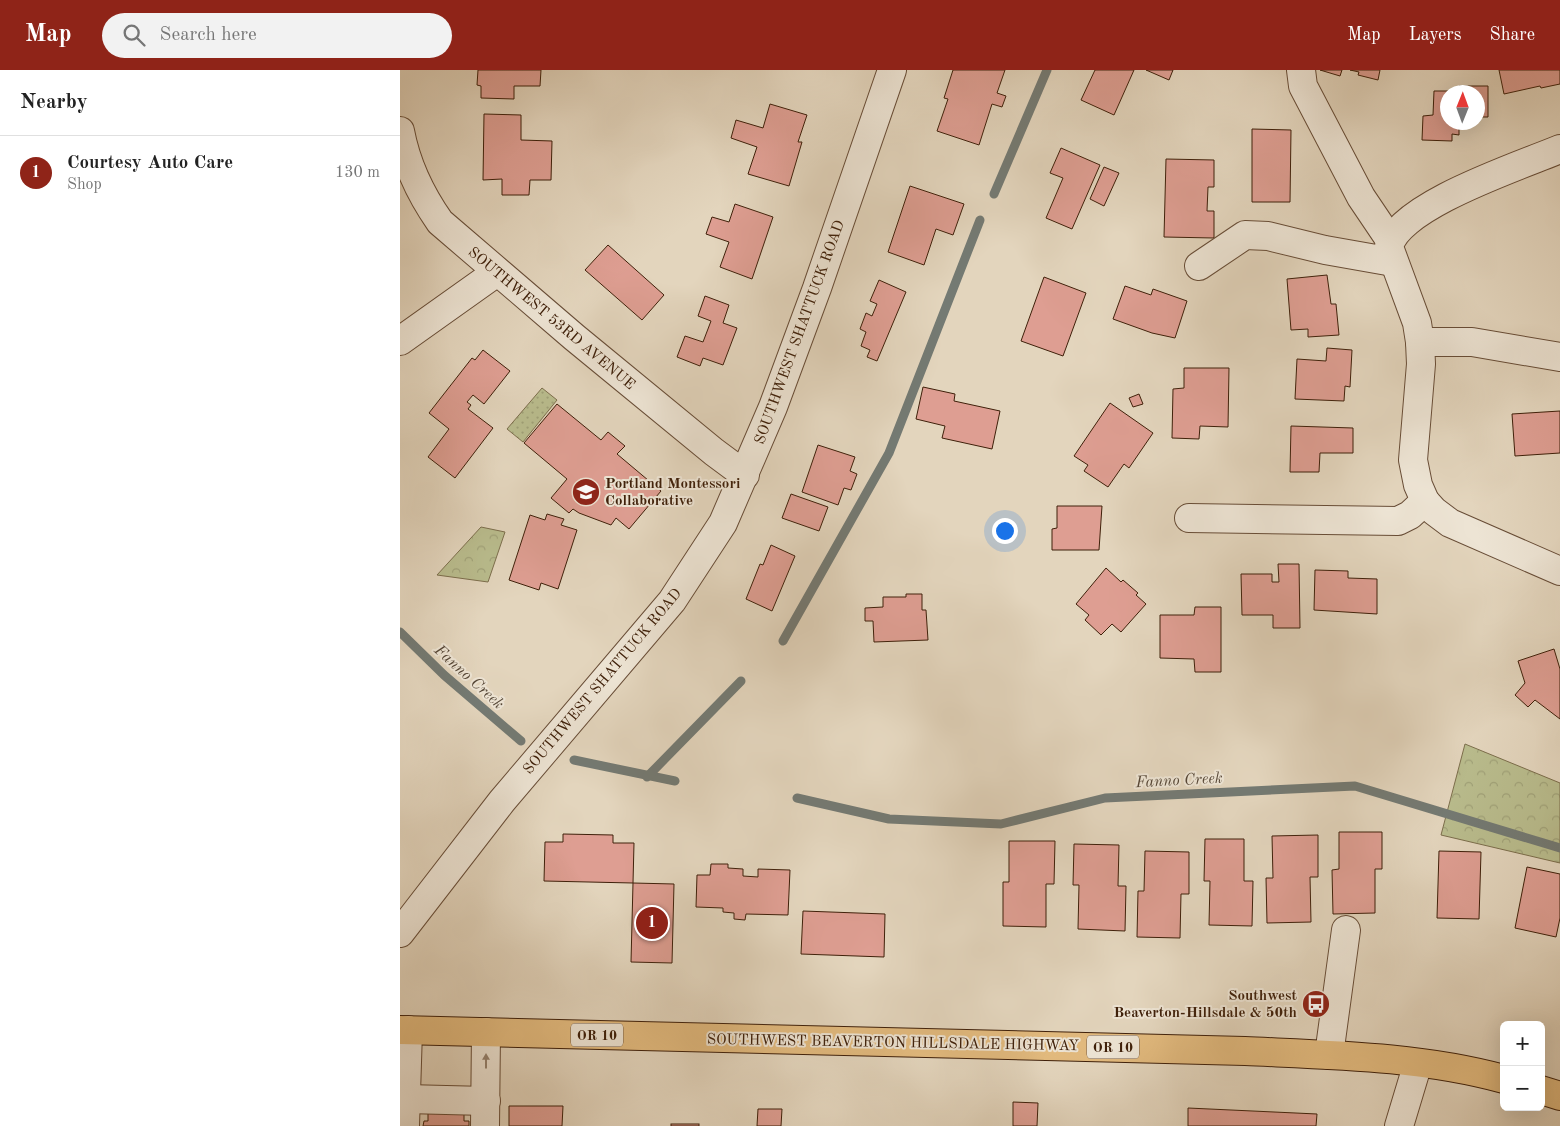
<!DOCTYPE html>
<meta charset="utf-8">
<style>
:root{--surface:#fff;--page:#f2f2f2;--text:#222;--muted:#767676;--line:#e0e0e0;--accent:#8f2418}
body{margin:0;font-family:"Old Standard TT",serif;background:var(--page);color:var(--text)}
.controls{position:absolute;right:15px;bottom:15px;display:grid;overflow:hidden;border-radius:8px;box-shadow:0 5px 20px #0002}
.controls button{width:45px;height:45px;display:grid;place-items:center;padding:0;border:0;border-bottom:1px solid var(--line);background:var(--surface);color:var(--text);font:25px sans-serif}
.compass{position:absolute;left:1040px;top:15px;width:45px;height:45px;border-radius:50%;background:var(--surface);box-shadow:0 5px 20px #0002;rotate:1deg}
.you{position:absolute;left:604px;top:460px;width:18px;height:18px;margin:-12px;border:4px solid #fff;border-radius:50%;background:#1a73e8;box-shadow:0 0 0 8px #1a73e833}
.badge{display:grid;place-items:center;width:32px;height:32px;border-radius:50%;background:var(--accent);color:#fff;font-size:16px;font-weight:700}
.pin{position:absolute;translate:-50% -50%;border:2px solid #fff;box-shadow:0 1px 5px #0006}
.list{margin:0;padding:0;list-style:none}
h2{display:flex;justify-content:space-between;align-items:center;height:65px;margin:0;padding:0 20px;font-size:21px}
h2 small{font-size:16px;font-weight:400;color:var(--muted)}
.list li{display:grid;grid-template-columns:32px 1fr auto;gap:15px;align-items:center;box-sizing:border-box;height:75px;padding:0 20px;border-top:1px solid var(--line)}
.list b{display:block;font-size:19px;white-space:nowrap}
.list p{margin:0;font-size:16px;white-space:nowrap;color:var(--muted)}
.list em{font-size:16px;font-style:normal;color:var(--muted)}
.icon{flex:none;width:28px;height:28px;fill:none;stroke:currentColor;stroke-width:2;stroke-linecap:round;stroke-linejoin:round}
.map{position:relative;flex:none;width:1160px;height:1056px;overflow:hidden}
header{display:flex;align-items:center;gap:30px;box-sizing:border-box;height:70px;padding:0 25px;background:var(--accent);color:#fff}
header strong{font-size:24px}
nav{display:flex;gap:28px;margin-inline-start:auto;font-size:18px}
.search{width:350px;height:45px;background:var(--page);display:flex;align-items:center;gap:12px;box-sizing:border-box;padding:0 18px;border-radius:28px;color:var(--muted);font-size:19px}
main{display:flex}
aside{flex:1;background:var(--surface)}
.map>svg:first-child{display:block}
</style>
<header>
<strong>Map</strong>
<div class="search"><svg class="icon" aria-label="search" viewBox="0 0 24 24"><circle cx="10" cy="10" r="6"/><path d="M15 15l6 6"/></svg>Search here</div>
<nav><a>Map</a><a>Layers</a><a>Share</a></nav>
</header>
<main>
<aside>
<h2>Nearby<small></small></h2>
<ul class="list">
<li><span class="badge">1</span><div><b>Courtesy Auto Care</b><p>Shop</p></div><em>130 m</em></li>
</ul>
</aside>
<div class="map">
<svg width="1160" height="1056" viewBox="0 0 1160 1056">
<defs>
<pattern id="grass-dots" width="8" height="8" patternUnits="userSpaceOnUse" patternTransform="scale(1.25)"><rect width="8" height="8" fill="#b9bc8d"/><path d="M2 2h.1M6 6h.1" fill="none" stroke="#a0a178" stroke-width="1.8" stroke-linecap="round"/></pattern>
<pattern id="forest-crowns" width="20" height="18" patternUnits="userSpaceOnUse" patternTransform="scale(1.25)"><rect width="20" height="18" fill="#b9bc8d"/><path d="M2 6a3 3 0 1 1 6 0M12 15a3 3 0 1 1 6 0" fill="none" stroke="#a0a178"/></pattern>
</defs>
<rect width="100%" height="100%" fill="#e3d5bd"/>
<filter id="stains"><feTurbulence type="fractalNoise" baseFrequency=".004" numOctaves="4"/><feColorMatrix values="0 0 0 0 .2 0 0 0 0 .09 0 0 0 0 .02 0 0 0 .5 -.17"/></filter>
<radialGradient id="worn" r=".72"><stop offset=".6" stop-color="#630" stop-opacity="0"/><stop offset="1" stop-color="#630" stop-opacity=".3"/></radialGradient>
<!-- grass -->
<path fill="url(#grass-dots)" stroke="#7c6e4c" d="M142 318 157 330 123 372 107 359Z"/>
<!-- forest -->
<g fill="url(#forest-crowns)" stroke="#7c6e4c">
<path d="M81 457 105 462 88 512 37 505Z"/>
<path d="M1065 674 1160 713V793L1041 765Z"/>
</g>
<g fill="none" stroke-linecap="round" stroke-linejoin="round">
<!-- stream -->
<g stroke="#747a73" stroke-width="9">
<path d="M594 124 647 0"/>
<path d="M0 562 44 605 121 671"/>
<path d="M383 571 489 383 580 150"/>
<path d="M174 690 275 711"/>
<path d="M247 707 341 611"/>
<path d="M397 728 489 749 601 754 705 728 955 716 1160 778"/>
</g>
</g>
<!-- building -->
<g fill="#de9e92" stroke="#3f200a">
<path d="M78 0H141L140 16H114V29L81 28V16L77 15Z"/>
<path d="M553 0H605L597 23 606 26 602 37 592 34 579 75 537 61 548 29 544 28Z"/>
<path d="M695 0H734L714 45 681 30Z"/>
<path d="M746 0H773L769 10Z"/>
<path d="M920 0H942L940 6Z"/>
<path d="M950 0H980L978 10 958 5 959 2Z"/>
<path d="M1099 0H1160V14L1141 18 1140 16 1104 24Z"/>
<path d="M1059 16H1088V47H1078V22H1048V52H1059V65L1052 64V71L1022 70 1023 46 1033 45 1034 21H1058Z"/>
<path d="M370 34 407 45 398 72H402L389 116 348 104 357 77 331 68 336 50 363 58Z"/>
<path d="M84 44 121 45V70L152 71 151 110H130L129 125H102V109L83 110Z"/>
<path d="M852 59 891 60 890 132H852Z"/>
<path d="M661 78 700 95 672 159 646 148 663 108 650 103Z"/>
<path d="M766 89 814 90V117H808L807 141H814V168L764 167Z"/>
<path d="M704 97 719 103 704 136 690 129Z"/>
<path d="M510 116 564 134 553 165 536 159 524 195 488 182Z"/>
<path d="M335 134 373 147 352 209 320 197 329 172 306 164 312 147 329 152Z"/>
<path d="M208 175 264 225 242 250 185 200Z"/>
<path d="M927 205 931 234H936L939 265 908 267V259L891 260 887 209Z"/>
<path d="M644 207 686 223 663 286 621 271Z"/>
<path d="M479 210 506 222 477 291 467 287 470 280 461 276 466 262 460 259 466 243 472 246 477 234 470 231Z"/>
<path d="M725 216 751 225 753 219 787 231 775 268 752 263 713 249Z"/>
<path d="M305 226 329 235 323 253 337 258 323 295 303 288 300 296 277 287 285 266 303 272 311 251 298 246Z"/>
<path d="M927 278 952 280 950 317 945 316 944 331 895 329 897 289 926 291Z"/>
<path d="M83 280 110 301 84 334 73 325 67 332 71 335 68 339 93 358 55 408 28 387 49 359 29 343 72 288 75 290Z"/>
<path d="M784 298H829L828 357 800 356 799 369 772 368 773 319 784 318Z"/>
<path d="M523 317 555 324 554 331 600 341 592 379 542 368 545 356 516 349Z"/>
<path d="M739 324 743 334 733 337 729 328Z"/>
<path d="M710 333 753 363 729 398 724 394 708 417 684 401 688 395 674 386Z"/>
<path d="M157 334 201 370 208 362 225 376 217 384 261 421 229 459 216 448 211 455 179 443 173 439 169 443 151 428 167 409 124 373Z"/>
<path d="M1160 341V383L1115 386 1112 344Z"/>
<path d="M891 356 953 358V383H920L919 402H890Z"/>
<path d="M418 375 455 387 450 401 457 404 451 420 444 418 438 435 402 422Z"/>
<path d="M391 424 428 437 419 461 382 448Z"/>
<path d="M657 436H702L699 480H652V459L657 458Z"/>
<path d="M147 444 164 449 161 455 177 460 158 519 141 513 139 520 109 510 130 445 145 450Z"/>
<path d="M371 475 395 486 372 541 346 529 360 494 363 495Z"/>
<path d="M878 494H899L900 558H873V545H842L841 504H872V512H879Z"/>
<path d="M706 498 721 512 723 510 738 523 736 525 746 534 721 562 712 554 701 565 685 550 689 545 676 534Z"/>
<path d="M915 500 948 501V508L977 509V544L914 540Z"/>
<path d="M506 524H522V540H526L528 570 474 572 473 551H465V538L483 537V527H506Z"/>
<path d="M795 537H821V602H795L794 589 760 588V545H794Z"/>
<path d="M1154 579 1160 599V649L1135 630 1128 637 1115 625 1125 613 1118 591Z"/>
<path d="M939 762H982V799H975V843L933 844 932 800 939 799Z"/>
<path d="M163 764 213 765V773H234L233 813 274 814 272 893 231 892 233 813 144 811 145 772H163Z"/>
<path d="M918 765V807H910L911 852 867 853 866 808H873L872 766Z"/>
<path d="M805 769H844V811H853L852 856 809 855 810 811H804Z"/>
<path d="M609 771H655L654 814H646V857L603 856V812H609Z"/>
<path d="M674 774 719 775 718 816H726L725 861 678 859 679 815H673Z"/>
<path d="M745 781 789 782V824H781L780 868 737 867 738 821H744Z"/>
<path d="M1039 781 1081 782 1079 849 1037 848Z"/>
<path d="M311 794H328V798L343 799V806L358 807V799L390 800 388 845 346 844 345 850 334 849V843L323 842V838L296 837 297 805H310Z"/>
<path d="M1127 797 1160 804V848L1156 867 1115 858Z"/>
<path d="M403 841 485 844 484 887 401 884Z"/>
<path d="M613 1032 638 1033 637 1056H613Z"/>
<path d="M109 1036H163L162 1056H109Z"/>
<path d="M788 1038 917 1044 916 1056H788Z"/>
<path d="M358 1039H382L381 1056H357Z"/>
<path d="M28 1042 64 1043V1051H69V1056H23L24 1051H28Z"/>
<rect x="271" y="1054" width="28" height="2"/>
</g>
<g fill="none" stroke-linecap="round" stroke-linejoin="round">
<defs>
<g id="minor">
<path d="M901 0 903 16 961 127 990 170"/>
<path d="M0 61C6 93 21 125 40 152L174 267 314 382 345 405"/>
<path d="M1160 79C1122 95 997 136 989 177L1017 253 1020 272 1021 294 1013 390 1018 415 1025 431 1034 441 1050 453 1160 501"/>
<path d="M799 196 845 165 868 166 925 180 993 192"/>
<path d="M0 271 97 202"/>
<path d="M1020 272H1072L1160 287"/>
<path d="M789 448 998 451 1010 445 1025 431"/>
<path d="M0 863 102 731 272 531 323 453 373 337 417 218 492 0"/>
<path d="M929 985 946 860"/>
<path d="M6 1029 86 1031"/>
<path d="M5 1056 8 960"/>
<path d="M85 1056 86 962"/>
<path d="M999 1056 1018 993"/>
</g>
<g id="major">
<path d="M0 960 845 981C931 985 1020 986 1104 1009"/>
<path d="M1141 1020 1160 1026"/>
</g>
</defs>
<!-- minor casing -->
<use href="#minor" stroke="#684d37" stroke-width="30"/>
<!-- major casing -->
<use href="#major" stroke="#3f200a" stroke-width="30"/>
<!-- minor -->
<use href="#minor" stroke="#ede4d4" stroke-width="28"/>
<!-- major -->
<use href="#major" stroke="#e2ba7e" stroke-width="28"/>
</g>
<!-- one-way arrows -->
<defs><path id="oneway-solid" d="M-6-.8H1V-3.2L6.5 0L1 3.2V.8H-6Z" transform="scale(1.25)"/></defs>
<use fill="#96826f" href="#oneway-solid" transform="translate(86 991) rotate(-90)"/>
<!-- icons -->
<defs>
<symbol id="school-disc" viewBox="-11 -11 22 22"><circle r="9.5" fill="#8f2418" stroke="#ede4d4"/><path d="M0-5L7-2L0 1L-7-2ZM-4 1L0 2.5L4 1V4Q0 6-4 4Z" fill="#fff"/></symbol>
<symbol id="bus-disc" viewBox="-11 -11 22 22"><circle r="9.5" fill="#8f2418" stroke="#ede4d4"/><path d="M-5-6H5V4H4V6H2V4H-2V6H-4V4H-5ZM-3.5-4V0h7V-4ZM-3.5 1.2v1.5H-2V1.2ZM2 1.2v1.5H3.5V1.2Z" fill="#fff"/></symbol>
</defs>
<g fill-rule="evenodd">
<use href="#school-disc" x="170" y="406" width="32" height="32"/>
<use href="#bus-disc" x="900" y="918" width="32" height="32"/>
</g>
<g text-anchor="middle" stroke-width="4" stroke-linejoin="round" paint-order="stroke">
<!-- shield labels -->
<g fill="#ede4d4" stroke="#735b47" stroke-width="1">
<rect x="171" y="953.5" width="52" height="23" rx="4"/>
<rect x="687" y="965.5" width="52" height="23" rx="4"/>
</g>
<g font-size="14" font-weight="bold" fill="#3f200a">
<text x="197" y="970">OR 10</text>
<text x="713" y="982">OR 10</text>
</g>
<!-- street labels -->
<g font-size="15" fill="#3f200a" stroke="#ede4d4">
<text transform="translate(152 248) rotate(40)" y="5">SOUTHWEST 53RD AVENUE</text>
<text transform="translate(399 262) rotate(-70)" y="5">SOUTHWEST SHATTUCK ROAD</text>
<text transform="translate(202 611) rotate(-50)" y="5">SOUTHWEST SHATTUCK ROAD</text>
<text transform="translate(493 972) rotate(1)" y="5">SOUTHWEST BEAVERTON HILLSDALE HIGHWAY</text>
</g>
<!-- poi labels -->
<g font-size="15" font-weight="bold" fill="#3f200a" stroke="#ede4d4" text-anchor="start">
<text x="205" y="418">Portland Montessori<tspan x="205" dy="17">Collaborative</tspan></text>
<text x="897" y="930" text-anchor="end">Southwest<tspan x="897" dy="17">Beaverton-Hillsdale &amp; 50th</tspan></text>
</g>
<!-- water labels -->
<g font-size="16" font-style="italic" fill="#554636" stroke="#ede4d4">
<text transform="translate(70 606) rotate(42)" y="6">Fanno Creek</text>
<text transform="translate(779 709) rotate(-3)" y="6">Fanno Creek</text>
</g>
</g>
<rect width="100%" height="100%" filter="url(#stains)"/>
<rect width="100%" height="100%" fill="url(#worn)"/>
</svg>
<div class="controls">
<button>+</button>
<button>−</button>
</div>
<svg class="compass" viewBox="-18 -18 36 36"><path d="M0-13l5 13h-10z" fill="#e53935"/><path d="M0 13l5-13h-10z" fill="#767676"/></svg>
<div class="you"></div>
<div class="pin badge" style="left:252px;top:853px">1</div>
</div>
</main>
